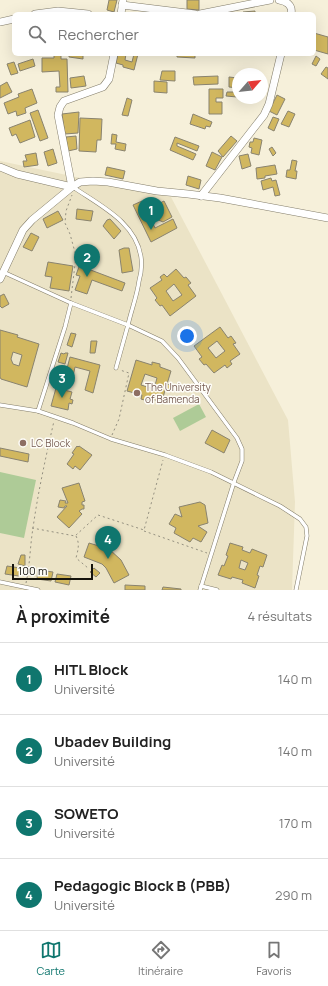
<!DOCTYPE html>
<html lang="fr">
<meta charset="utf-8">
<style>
:root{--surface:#fff;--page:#f2f2f2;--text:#222;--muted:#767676;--line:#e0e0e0;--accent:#0f766e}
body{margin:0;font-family:Manrope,sans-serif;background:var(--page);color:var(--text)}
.compass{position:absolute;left:232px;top:68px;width:36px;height:36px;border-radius:50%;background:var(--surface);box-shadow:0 4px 16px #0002;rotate:62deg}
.scale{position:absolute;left:12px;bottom:10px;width:81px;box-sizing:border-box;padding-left:4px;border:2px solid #15130c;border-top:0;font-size:11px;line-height:14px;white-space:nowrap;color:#15130c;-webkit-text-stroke:3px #fefdf8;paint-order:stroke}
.you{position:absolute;left:187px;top:336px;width:14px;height:14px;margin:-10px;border:3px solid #fff;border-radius:50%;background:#1a73e8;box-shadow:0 0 0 6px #1a73e833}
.badge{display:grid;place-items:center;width:26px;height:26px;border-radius:50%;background:var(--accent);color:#fff;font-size:13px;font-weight:700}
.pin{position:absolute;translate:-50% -33px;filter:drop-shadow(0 1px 2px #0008)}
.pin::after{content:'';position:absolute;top:21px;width:14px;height:12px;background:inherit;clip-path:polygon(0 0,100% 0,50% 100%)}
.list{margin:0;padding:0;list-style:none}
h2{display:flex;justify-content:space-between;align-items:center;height:52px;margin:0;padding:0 16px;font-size:17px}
h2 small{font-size:13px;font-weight:400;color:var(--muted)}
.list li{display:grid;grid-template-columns:26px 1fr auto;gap:12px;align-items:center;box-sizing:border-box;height:72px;padding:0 16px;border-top:1px solid var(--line)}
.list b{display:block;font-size:15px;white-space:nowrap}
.list p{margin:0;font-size:13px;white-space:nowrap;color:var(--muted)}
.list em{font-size:13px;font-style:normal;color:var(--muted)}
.icon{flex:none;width:22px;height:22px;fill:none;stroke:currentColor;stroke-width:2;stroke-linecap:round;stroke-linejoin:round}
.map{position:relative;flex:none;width:328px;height:590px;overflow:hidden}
.search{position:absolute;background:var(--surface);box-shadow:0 4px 16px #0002;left:12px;right:12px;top:12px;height:44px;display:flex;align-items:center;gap:10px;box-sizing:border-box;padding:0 14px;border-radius:6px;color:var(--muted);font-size:15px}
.sheet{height:340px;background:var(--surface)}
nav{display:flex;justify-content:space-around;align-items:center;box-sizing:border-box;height:56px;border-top:1px solid var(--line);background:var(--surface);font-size:11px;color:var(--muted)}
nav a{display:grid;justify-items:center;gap:2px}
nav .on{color:var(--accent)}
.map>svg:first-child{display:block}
</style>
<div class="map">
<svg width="328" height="590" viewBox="0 0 328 590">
<rect width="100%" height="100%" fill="#f6f0da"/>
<!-- built -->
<path fill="#ebe3c6" d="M0 161 171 197 288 420 295 502 292 590H0Z"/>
<!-- green -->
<g fill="#aecb97">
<path d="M199 404 206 417 180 431 173 418Z"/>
<path d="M0 472 36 480 24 538 0 533Z"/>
</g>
<!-- building -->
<g fill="#d1b75f" stroke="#89836f" fill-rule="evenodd">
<path d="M109 0H117L114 12 107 10Z"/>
<path d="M187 0H199V10L187 9Z"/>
<path d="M255 11V14H243V12Z"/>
<path d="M314 33 328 37V54L314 50Z"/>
<path d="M69 54H83V59L69 57Z"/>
<path d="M118 54H126L125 60 132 62 134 54H138L134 70 123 67V65L116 63Z"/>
<path d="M177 54H195V58L177 57Z"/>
<path d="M54 55H61V59H67L68 92H56V87H60L59 71 42 72V58H54Z"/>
<path d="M316 56 320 59 316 66 312 64Z"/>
<path d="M33 59 35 66 20 71 18 64Z"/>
<path d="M14 62 18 73 11 75 7 64Z"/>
<path d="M326 67 328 68V79L321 74Z"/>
<path d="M162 71H175V81L160 80Z"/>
<path d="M84 76 86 86 71 88 70 78Z"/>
<path d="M218 76V84L194 85 193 77Z"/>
<path d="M229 77 238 78V88L229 87Z"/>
<path d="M154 81 167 82V93L154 92Z"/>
<path d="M7 82 12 92 0 98V86Z"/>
<path d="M32 89 37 103 25 108 26 113 17 116 16 111 8 114 4 103 19 97 18 94Z"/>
<path d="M209 89H223V98H216V102H222V114H209Z"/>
<path d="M227 92H238L237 97 226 96Z"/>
<path d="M277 95 285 99 277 115 269 111Z"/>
<path d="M127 98 132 100 128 116 122 115Z"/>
<path d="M38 110 48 138 40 141 30 113Z"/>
<path d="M288 111 295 114 289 127 281 124Z"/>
<path d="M79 112 78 133 65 134 62 114Z"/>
<path d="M193 114 212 122 210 127 206 126 205 129 190 124Z"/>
<path d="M273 117 279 119 274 131 268 128Z"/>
<path d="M80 118 102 119 101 140H97L96 152 79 151Z"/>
<path d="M30 120 35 137 20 143 16 134 12 136 9 128Z"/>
<path d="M112 134 117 135 116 142 126 144 125 151 115 149 116 144H111Z"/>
<path d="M76 136 77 149 68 151 66 137Z"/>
<path d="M231 136 237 141 223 157 218 151Z"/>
<path d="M175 137 199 146 197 151 177 143V146L196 154 193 160 170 150Z"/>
<path d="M254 138 262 140 259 155 251 153 252 148 249 147 250 142H253Z"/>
<path d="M272 147 276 153 273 156 269 149Z"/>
<path d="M53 149 57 163 48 166 44 152Z"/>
<path d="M212 152 222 157 215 170 206 166Z"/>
<path d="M36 153 38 165 24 167 23 161H27L25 155Z"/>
<path d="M248 154 251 166 242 169 239 156Z"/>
<path d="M292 160 297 161 295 171H297L296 179 286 177 287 170H290Z"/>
<path d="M275 165 277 174 265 176V178L257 179 256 168Z"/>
<path d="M107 167 125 171 123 179 105 175Z"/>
<path d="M188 176 201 180 199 189 186 185Z"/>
<path d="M271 178 272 181 276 180 280 195 275 196 273 187 263 190 261 181Z"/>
<path d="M142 201 155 228 173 219 177 228 151 242 133 205Z"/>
<path d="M164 201 172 217 163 222 152 217 148 209Z"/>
<path d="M77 209 93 211 91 221 76 219Z"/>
<path d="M58 211 63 220 47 228 43 219Z"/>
<path d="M110 219 121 231 114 239 103 226 107 220Z"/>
<path d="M31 233 39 237 32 251 23 247Z"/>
<path d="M124 248H129L133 271 122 273 119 250Z"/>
<path d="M48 262 73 266 69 291 50 288 52 277 45 276Z"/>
<path d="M80 264 89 267 88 269 125 283 122 291 92 280 87 294 75 290 80 276 76 275Z"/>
<path d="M176 269 184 278 186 277 191 283 188 285 196 296 170 316 162 305 160 306 155 300 157 298 150 288 162 280 160 277 164 274 167 277ZM174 284 182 295 173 301 166 291Z"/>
<path d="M4 294 9 304 2 308 0 306V296Z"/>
<path d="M220 327 228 338 231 336 236 343 233 344 240 354 230 361 232 364 227 368 225 365 214 373 206 364 204 365 199 359 202 357 194 346ZM217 341 225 351 216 358 208 348Z"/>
<path d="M0 330 18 335 17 337 39 344 27 387 1 379 0 377ZM13 352 22 355 19 366 13 364 11 359Z"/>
<path d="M71 333 76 334 72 347 67 345Z"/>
<path d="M91 341H97L95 353H90Z"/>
<path d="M61 353 64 354 65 353H68L65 364 58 362Z"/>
<path d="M70 357 100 365 93 393 85 390 90 371 75 367 71 386 63 384Z"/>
<path d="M136 360 152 365V362L160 364V367L171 371 167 384 170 385 169 391 165 390 162 402 148 398V401L141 399 142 395 127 391ZM145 374 157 378 154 389 141 385Z"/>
<path d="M56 388 72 392 70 399 73 400 72 404 69 403 68 410 51 406Z"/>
<path d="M212 430 230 440 224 453 205 443Z"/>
<path d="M77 446 78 447 79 446 92 455 80 470 75 466 73 469 67 464 74 454 72 453Z"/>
<path d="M0 448 29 454 28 462 0 456Z"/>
<path d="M79 483 85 501 82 502V505H84V509H82L79 511 82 514 69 528 57 517 67 506H65L64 508 58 507 60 500 66 501 65 503H68L62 488Z"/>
<path d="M200 502 205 505 208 523 198 526 207 532 201 542 193 538 190 542 174 533 176 528 169 524 175 514 182 517 179 507Z"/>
<path d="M89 543 109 549 121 560 129 575 114 583 106 568 102 564 84 557Z"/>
<path d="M230 543 243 547 242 550 250 553 252 549 267 555 263 567 260 566 257 575 259 576 255 588 242 583 243 580 232 577 231 579 218 575 222 565 224 566 228 556 226 555ZM241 560 248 563 245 570 239 568Z"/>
<path d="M21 555H25V566L18 564Z"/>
<path d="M7 566 20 568 19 576 5 574Z"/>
<path d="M94 568 100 573 96 577 90 572Z"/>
<path d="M38 570 53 572 51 581 37 579Z"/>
<path d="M57 574 71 576 69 585 55 582Z"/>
<path d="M125 585 145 586V590H125Z"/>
<path d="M163 587 181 589V590H162Z"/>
</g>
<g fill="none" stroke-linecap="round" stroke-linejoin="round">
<defs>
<g id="service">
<path d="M3 272 71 303"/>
<path d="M116 368 128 325 162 341 178 358 237 438 242 449V461L234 482 200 590"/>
<path d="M0 405 38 411 73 423 111 439 165 455 211 472 280 506 300 519 306 527 307 536 296 590"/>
<path d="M38 411 65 327 71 303 128 325C131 311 137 296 139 281 141 274 142 264 141 257 136 222 99 205 73 187"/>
<path d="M0 582 38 590"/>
<path d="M201 586 217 590"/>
</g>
<g id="minor">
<path d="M279 0C286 1 293 5 291 14"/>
<path d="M122 5 195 14"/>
<path d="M35 14 58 11 88 14"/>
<path d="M121 14 123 0"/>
<path d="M200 14 270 0"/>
<path d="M0 22 14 19"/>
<path d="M0 167 17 174 72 187"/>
<path d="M72 187 58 115 60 107 64 101 103 87 109 79 114 54"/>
<path d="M201 196 264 115 269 104 281 54"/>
<path d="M0 279 23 230 32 220 72 187 80 182 93 181 108 182 157 191 188 194 220 198 328 218"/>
</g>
</defs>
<!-- service casing -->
<use href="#service" stroke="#837d6a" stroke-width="4.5"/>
<!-- minor casing -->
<use href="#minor" stroke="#837d6a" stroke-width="8"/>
<!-- path -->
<g stroke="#949080" stroke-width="1" stroke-dasharray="2 3" stroke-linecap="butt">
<path d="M71 298 76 256 70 234 65 223 66 211 72 195"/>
<path d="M112 435 119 419 129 373 120 370"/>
<path d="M32 528 75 536 98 515 144 530 163 460"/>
<path d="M144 531 207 553"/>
<path d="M76 536C80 544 78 550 76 558L88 568"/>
<path d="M26 583C30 565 30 546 33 528 38 492 46 456 54 421"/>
</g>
<!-- service -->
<use href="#service" stroke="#fff" stroke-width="3.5"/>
<!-- minor -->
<use href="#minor" stroke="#fff" stroke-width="7"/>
</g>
<!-- markers -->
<g fill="#8d6e63" stroke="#fefdf8" stroke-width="1.5">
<circle cx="137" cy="393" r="4"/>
<circle cx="23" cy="443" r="4"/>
</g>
<g text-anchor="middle" stroke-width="3" stroke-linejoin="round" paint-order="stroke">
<!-- education labels -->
<g font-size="10" fill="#785e54" stroke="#fefdf8" text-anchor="start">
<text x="145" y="391">The University<tspan x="145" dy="12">of Bamenda</tspan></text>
<text x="31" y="447">LC Block</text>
</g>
</g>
</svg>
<svg class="compass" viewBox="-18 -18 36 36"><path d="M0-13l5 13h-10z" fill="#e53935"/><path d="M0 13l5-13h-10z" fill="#767676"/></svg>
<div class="scale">100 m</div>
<div class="you"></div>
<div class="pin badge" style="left:151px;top:230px">1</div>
<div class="pin badge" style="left:87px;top:277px">2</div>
<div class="pin badge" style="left:62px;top:398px">3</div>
<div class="pin badge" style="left:108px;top:559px">4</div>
<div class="search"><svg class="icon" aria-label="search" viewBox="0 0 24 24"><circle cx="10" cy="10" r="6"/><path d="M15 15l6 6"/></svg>Rechercher</div>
</div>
<section class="sheet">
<h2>À proximité<small>4 résultats</small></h2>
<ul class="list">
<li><span class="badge">1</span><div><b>HITL Block</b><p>Université</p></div><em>140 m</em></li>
<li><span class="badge">2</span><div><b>Ubadev Building</b><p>Université</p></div><em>140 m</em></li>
<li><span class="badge">3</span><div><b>SOWETO</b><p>Université</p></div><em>170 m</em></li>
<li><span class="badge">4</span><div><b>Pedagogic Block B (PBB)</b><p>Université</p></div><em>290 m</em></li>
</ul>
</section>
<nav>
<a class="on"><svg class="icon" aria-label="map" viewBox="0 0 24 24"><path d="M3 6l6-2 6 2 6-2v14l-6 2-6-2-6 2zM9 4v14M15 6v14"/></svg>Carte</a>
<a><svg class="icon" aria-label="directions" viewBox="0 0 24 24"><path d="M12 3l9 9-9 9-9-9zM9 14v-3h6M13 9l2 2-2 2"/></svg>Itinéraire</a>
<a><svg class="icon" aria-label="saved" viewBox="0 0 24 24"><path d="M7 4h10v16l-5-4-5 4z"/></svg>Favoris</a>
</nav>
